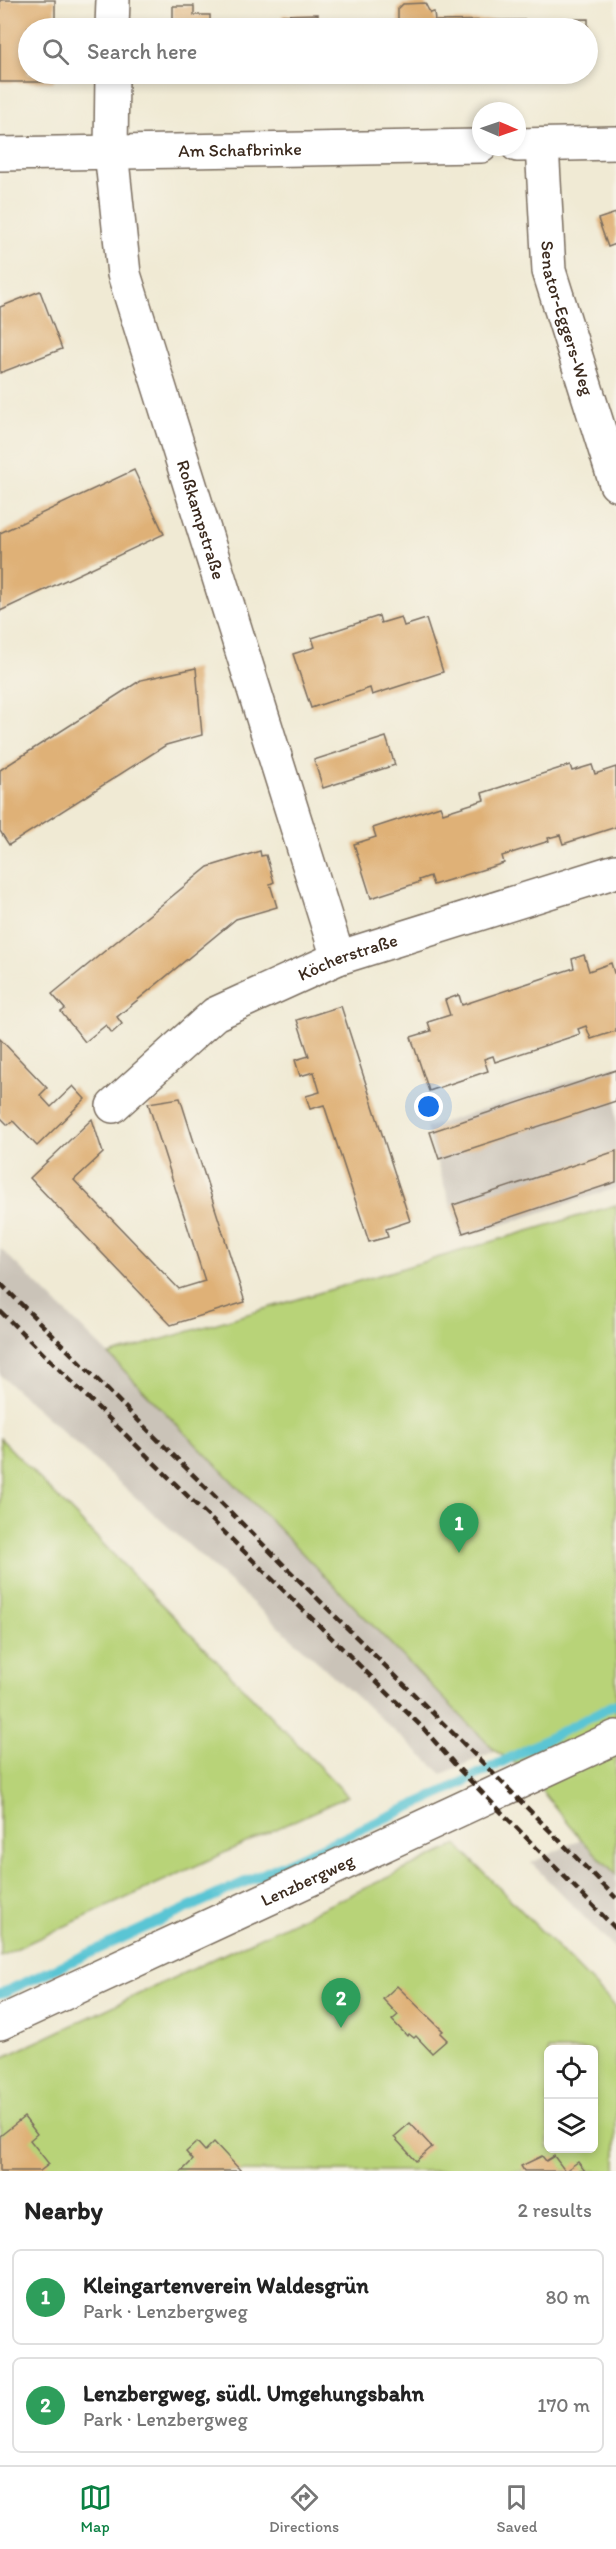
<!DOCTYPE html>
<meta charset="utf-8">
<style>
:root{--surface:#fff;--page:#f6f6f6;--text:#222;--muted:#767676;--line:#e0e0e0;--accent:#0b8043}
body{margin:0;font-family:Itim,sans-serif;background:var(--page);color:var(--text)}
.controls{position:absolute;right:18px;bottom:18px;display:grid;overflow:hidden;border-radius:9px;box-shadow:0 3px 9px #0003}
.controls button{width:54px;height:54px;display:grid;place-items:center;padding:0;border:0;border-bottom:2px solid var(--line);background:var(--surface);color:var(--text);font:30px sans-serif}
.compass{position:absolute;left:472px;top:102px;width:54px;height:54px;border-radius:50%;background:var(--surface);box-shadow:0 3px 9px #0003;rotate:92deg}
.you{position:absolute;left:429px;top:1107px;width:21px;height:21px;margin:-15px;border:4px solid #fff;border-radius:50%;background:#1a73e8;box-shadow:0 0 0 9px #1a73e833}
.badge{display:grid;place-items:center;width:39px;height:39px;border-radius:50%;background:var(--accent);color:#fff;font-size:20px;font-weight:700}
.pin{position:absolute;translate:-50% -50px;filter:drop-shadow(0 2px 3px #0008)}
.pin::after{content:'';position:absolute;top:32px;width:21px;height:18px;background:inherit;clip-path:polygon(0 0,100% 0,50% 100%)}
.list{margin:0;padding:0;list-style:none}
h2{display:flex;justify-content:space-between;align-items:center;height:78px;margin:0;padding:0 24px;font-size:26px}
h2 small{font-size:20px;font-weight:400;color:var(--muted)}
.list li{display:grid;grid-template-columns:39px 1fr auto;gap:18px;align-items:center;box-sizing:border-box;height:96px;margin:0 12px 12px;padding:0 12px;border:2px solid var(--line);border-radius:9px}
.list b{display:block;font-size:22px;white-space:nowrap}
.list p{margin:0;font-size:20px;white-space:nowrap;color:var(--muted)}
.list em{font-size:20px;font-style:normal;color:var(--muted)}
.icon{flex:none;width:33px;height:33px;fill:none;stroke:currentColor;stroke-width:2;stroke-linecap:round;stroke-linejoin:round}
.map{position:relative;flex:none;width:616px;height:2171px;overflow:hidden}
.search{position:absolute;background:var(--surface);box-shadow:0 3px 9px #0003;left:18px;right:18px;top:18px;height:66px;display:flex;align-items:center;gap:15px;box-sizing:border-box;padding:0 21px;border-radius:33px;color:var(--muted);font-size:22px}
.sheet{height:294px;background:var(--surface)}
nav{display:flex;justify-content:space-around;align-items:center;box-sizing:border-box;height:84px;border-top:2px solid var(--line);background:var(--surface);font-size:16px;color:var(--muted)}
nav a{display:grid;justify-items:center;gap:3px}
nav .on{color:var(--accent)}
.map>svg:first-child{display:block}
</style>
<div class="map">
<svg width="616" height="2171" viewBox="0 0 616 2171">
<rect width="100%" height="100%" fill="#f7f3e8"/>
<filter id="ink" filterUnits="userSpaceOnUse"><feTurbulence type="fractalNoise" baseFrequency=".0167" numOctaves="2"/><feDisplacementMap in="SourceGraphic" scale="12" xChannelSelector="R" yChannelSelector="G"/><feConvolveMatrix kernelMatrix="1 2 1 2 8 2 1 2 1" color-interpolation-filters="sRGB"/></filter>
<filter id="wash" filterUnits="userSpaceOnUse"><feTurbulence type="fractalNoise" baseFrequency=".008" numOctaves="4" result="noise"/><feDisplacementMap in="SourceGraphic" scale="24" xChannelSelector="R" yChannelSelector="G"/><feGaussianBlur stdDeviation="1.35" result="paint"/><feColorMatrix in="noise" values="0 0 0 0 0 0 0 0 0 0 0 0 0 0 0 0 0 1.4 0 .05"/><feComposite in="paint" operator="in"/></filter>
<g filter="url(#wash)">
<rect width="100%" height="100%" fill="#f0ead4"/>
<!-- industrial -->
<g fill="#cac3b8">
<path d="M616 1066V1188L461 1238 426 1128Z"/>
<path d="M0 1248 109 1355 495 1751 442 1774 0 1375Z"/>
<path d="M581 1839 616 1874V1950L531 1863Z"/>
</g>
<!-- green -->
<g fill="#b8d378" stroke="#7a7e4b" stroke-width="1.5" fill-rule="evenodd">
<path d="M616 1205V1874L581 1839 523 1768 495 1751 109 1355Z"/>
<path d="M0 1438 348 1796 0 1956Z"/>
<path d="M457 1845 616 2007V2171H0V2059ZM548 2050H594V2148H548Z"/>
</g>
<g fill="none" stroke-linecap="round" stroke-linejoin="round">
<!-- stream -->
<path stroke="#5ac5d4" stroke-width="10" d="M0 1994 449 1789 616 1704"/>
</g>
<g id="blocks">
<!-- building -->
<g fill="#dfb177">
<path d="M0 0H55V28H28V74H54V82H0Z"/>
<path d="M425 3 430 13 434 12 435 21 588 19V28H398V9L403 4Z"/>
<path d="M173 6H194V15H210V26L282 24V15L318 14V24L355 23V28H173Z"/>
<path d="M174 74H276V76L174 77Z"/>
<path d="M616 213V244L608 247 598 219Z"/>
<path d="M40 291 62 349 0 373V307Z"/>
<path d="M134 470 164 534 0 611V533Z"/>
<path d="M379 616 381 623 401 617 404 626 426 619 443 672 372 695 370 688 311 708 293 654 315 647 312 638Z"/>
<path d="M196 668 202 735 166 745 9 845 0 831V770L141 680Z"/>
<path d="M386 737 395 765 323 788 314 760Z"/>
<path d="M570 765 572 771 592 765 595 774 616 767V827L563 844 560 835 548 838 549 841 502 856 504 863 433 885 430 876 419 880 420 882 371 898 354 844 376 837 373 828 440 806 443 813 484 800 482 793Z"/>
<path d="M260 851 261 856 266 855 274 882 270 884 277 907 236 919 117 1017 122 1024 112 1033 106 1025 85 1042 61 1012 65 1009 52 994 208 867Z"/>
<path d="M584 955 589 971 611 963 614 973 616 972V1031L591 1039 586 1026 578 1029 580 1034 495 1062 493 1056 484 1059 488 1071 429 1091 411 1037 431 1031 428 1022 450 1015 445 1000 459 995 462 1005 574 968 572 959Z"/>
<path d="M341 1006 410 1221 386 1229 388 1237 369 1242 324 1105 310 1109 306 1096 320 1092 314 1072 300 1076 295 1060 309 1056 297 1020Z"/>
<path d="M0 1039 47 1088 40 1095 51 1107 73 1086 85 1099 37 1146 13 1121 8 1125 0 1117Z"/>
<path d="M616 1070V1101L439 1159 430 1132Z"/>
<path d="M180 1098 245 1302 171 1325 30 1178 92 1119 103 1153 74 1180 179 1289 205 1281 148 1103Z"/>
<path d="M616 1151V1182L463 1233 453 1205Z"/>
<path d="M397 1986 443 2031 440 2033 447 2040 432 2053 416 2036 414 2038 409 2034 407 2036 392 2020 398 2015 383 1999Z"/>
<path d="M24 2117 37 2134 30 2140 49 2164 40 2171H0V2136Z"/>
<path d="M410 2123 432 2147 416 2161 394 2137Z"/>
<path d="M197 2142 205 2151 214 2142 241 2171H182L193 2160 186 2152Z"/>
<path d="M542 2156 546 2161 554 2156 565 2171 578 2162 585 2171H524L521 2166Z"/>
</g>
</g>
</g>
<g filter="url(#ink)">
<use href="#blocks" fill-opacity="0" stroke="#7a6d5e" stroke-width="1.5"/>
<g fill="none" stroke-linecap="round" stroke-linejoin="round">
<defs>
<g id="minor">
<path d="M112 28 113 0"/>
<path id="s1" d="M112 74 111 151 124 274 338 958"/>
<path id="s2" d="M542 145 549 271 616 484"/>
<path id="s3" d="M113 1106 215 1014 338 958 616 871"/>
<path id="s4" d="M0 2023 616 1737"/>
</g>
<g id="tertiary">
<path d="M517 145 616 143"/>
<path id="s5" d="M0 154 481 146"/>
</g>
</defs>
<!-- minor casing -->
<use href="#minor" stroke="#7a6d5e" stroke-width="36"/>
<!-- tertiary casing -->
<use href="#tertiary" stroke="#7a6d5e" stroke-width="36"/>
<!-- minor -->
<use href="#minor" stroke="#fff" stroke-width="33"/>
<!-- tertiary -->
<use href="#tertiary" stroke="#fff" stroke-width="33"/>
<!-- rail -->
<g stroke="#3b2a1e" stroke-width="4.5" stroke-dasharray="9 4.5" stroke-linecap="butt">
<path d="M0 1283 478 1758 616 1898"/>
<path d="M0 1311 422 1727 457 1767 616 1929"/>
</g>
</g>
</g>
<g text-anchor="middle" stroke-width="5" stroke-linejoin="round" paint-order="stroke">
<!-- street labels -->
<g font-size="18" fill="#3b2a1e" stroke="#f7f3e8">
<text dy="6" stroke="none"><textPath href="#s5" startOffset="240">Am Schafbrinke</textPath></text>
<text dy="6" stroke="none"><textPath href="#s2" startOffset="176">Senator-Eggers-Weg</textPath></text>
<text dy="6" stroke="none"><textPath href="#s1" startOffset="458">Roßkampstraße</textPath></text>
<text dy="6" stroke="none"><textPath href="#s3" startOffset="282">Köcherstraße</textPath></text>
<text dy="6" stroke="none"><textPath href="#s4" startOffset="339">Lenzbergweg</textPath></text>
</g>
</g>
</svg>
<div class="controls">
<button><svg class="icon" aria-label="locate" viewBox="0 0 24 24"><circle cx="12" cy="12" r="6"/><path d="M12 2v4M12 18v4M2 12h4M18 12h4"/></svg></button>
<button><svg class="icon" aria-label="layers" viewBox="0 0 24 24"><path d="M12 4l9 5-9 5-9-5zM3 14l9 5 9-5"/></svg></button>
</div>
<svg class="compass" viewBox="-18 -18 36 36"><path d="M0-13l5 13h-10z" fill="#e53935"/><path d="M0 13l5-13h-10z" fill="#767676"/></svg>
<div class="you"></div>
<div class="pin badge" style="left:459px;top:1553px;background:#2e9e5b">1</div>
<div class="pin badge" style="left:341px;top:2028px;background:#2e9e5b">2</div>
<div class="search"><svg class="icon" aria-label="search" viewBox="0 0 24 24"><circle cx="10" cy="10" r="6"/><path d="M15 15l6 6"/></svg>Search here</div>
</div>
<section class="sheet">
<h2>Nearby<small>2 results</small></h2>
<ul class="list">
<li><span class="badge" style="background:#2e9e5b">1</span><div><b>Kleingartenverein Waldesgrün</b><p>Park · Lenzbergweg</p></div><em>80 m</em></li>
<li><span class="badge" style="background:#2e9e5b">2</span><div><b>Lenzbergweg, südl. Umgehungsbahn</b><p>Park · Lenzbergweg</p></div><em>170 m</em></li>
</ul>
</section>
<nav>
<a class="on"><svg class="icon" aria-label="map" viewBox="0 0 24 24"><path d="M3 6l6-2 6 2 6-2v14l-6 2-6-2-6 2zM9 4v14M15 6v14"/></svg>Map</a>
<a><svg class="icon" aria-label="directions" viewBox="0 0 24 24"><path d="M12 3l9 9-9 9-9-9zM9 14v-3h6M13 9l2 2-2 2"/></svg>Directions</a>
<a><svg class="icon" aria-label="saved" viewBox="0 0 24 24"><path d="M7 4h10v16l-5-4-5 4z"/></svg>Saved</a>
</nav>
